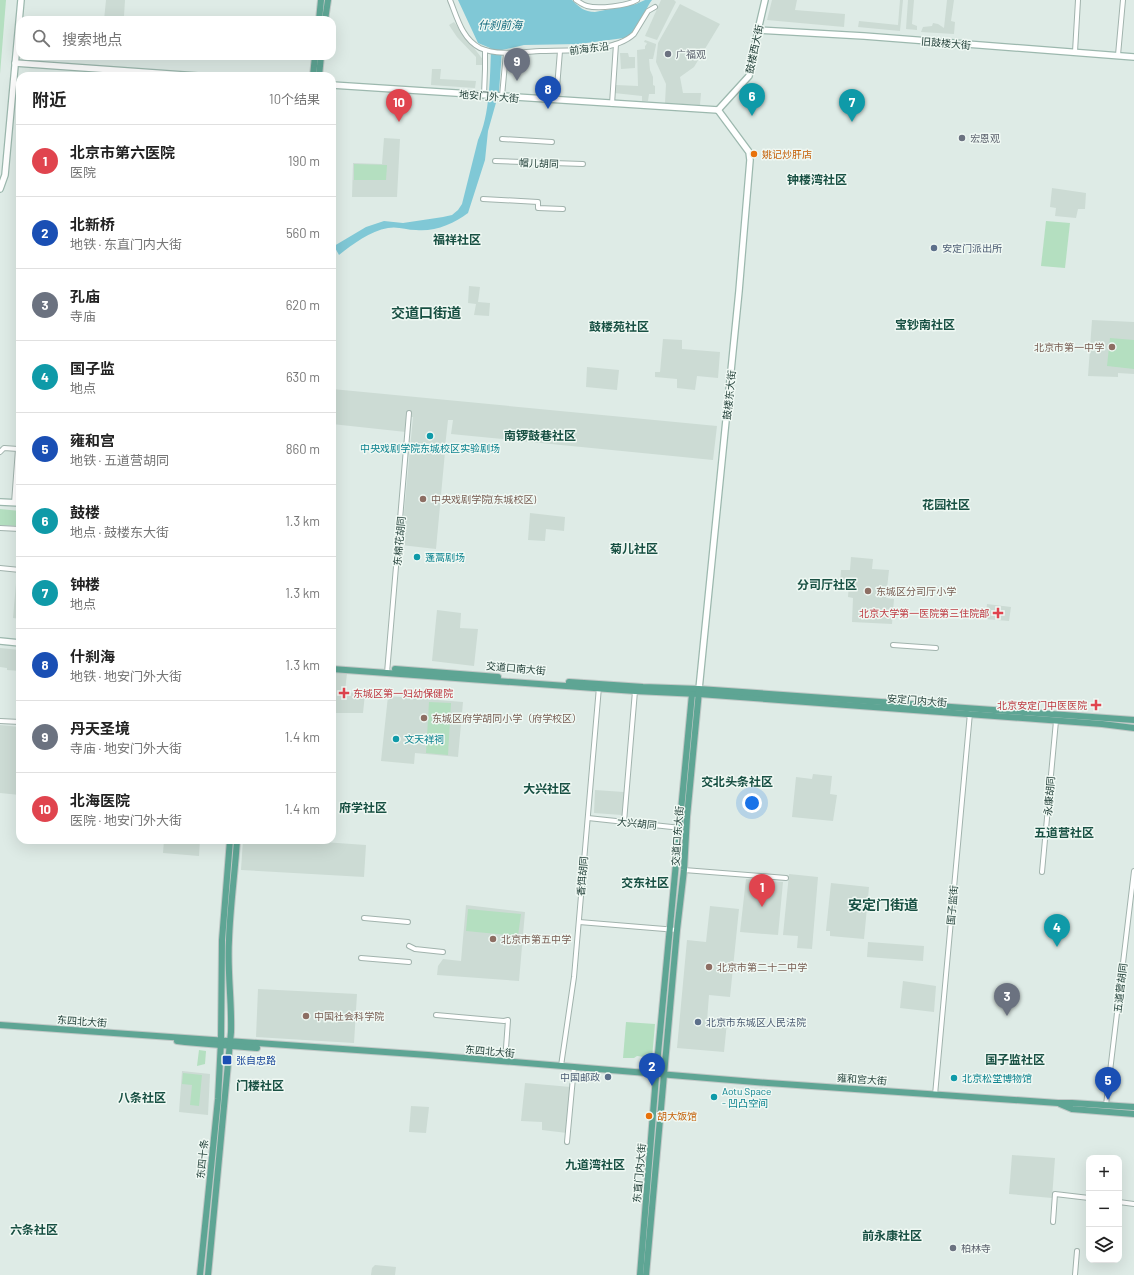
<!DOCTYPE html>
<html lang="zh">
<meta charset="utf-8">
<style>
:root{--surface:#fff;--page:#f6f6f6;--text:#222;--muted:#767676;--line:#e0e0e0;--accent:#b45309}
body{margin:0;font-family:Barlow,"Noto Sans SC",sans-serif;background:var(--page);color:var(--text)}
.controls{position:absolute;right:12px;bottom:12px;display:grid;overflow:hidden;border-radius:8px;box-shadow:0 4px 16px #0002}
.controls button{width:36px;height:36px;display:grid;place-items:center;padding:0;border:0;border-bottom:1px solid var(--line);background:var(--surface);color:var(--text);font:20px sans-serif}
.you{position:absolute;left:752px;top:803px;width:14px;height:14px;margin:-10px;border:3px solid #fff;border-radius:50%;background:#1a73e8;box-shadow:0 0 0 6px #1a73e833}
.badge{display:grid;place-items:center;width:26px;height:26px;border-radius:50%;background:var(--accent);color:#fff;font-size:13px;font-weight:700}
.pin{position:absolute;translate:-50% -33px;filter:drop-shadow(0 1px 2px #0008)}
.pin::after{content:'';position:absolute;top:21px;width:14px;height:12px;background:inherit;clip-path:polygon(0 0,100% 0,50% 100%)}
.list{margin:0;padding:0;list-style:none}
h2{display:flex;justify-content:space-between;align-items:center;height:52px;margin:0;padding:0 16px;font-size:17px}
h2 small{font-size:13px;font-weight:400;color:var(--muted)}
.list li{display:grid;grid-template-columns:26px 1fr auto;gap:12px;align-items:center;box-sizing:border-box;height:72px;padding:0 16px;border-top:1px solid var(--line)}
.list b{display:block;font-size:15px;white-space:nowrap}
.list p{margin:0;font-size:13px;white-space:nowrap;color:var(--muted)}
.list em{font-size:13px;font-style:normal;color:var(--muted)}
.icon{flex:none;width:22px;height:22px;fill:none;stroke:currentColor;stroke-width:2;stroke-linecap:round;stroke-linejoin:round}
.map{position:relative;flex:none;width:1134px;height:1275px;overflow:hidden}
.search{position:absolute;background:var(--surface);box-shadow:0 4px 16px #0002;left:16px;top:16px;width:320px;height:44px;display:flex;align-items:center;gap:10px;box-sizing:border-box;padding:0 14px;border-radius:12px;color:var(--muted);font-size:15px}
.panel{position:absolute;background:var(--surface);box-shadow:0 4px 16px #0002;left:16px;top:72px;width:320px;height:772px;border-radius:12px}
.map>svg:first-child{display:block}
</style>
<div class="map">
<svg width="1134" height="1275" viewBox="0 0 1134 1275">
<rect width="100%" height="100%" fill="#deebe6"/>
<!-- built -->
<g fill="#ccdbd4">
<path d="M106 0H125L124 16H126V20H104Z"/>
<path d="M661 0H674L676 2 657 40 645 36Z"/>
<path d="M772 0H797L795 10 845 14 844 27 767 20Z"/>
<path d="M900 0H903L900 31 858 27 859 21 898 25Z"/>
<path d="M908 0H914L912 24 917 26V30L906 29Z"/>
<path d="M947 0H954L951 21 955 22 954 34 921 32 923 27 932 26 933 23 938 24 944 28Z"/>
<path d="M680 4 720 24 694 67 680 77 683 93H701L700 105 665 103 666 84 656 62 658 43Z"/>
<path d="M454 22 484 61 483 65H476V57L457 37 449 25Z"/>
<path d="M645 40 656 44V45L653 59H649L650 70 653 77V85L655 86V94H649L648 101H642V96L614 93 616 85 638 86 637 50 645 49V46L646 45 647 43 644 42Z"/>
<path d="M620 53H628L629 57H635V68L621 69Z"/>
<path d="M432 69H441L440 79 476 81 475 88 431 85Z"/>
<path d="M384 138 400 139 397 197H352L353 163 382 164Z"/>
<path d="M1052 188 1086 193 1085 209H1078L1076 218 1055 216 1056 208 1050 207Z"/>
<path d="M469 286 480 287 478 302 490 303 489 316 474 315 476 304 468 303Z"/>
<path d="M1092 320 1134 322V374L1118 373V377L1088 376Z"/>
<path d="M663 339 682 340V349L720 352 718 378 697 376 695 390 677 388V379L655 377V372H660Z"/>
<path d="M587 367 619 370 617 390 586 387Z"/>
<path d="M332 389 717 426 713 460 451 434 453 420H448L445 447 437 446V451L445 452 436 549 401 545 413 417H407L406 432 332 424Z"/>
<path d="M530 513 565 517 564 531 546 529 545 541 528 540Z"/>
<path d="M851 557 873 559 872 569 889 570 886 598 894 599 892 624 852 622 853 598 848 597 849 584H840L841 570H850Z"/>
<path d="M17 572H20V619L13 618Z"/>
<path d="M987 604 1011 607 1009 621 985 619Z"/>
<path d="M437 610 461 613 460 628 478 629 474 666 432 661Z"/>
<path d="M0 648 20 650V671L7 670V668L0 667Z"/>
<path d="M332 672 347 673 345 692 365 694 363 713H332Z"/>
<path d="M388 696 463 702 458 757 415 753 414 764 381 761Z"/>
<path d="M0 725 20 727V795L0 793Z"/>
<path d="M813 774 832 776 830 794 837 795 833 821 792 817 796 777 812 779Z"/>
<path d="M595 790 624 792 622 815 594 813Z"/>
<path d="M164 840H200L199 856 163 853Z"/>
<path d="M243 840H294L366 845 364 877 241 870Z"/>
<path d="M789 874 818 877 812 949 797 948 798 936 783 935Z"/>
<path d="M746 879 783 882 778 935 740 932Z"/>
<path d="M831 883 869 887 864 939 830 936V931H826Z"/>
<path d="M466 905 525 912 519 981 437 975 438 966 443 959 461 961Z"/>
<path d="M710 906 739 909 730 997 709 995 707 1021 727 1022 724 1052 677 1048 687 940 706 942Z"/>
<path d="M868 942 924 946 923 961 867 957Z"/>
<path d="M903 981 936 986 934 1012 900 1008Z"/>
<path d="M258 989 357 994 354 1043 256 1037Z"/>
<path d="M182 1071 210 1074 208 1115 179 1112Z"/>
<path d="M525 1083 571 1087 567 1133 542 1130V1122L521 1121Z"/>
<path d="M411 1106 429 1107 426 1133 409 1132Z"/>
<path d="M1012 1155 1055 1158 1052 1198 1009 1194Z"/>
<path d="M375 1265 396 1267 395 1275H371L372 1268Z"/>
</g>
<!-- green -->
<g fill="#b4dfc0">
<path d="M0 0H6L0 74Z"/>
<path d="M354 164 387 165 386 180H354Z"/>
<path d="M1046 221 1070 223 1065 268 1041 266Z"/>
<path d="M1110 338 1134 340V369L1107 366Z"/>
<path d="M0 509 20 511V526L0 525Z"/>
<path d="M429 702 451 703 448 755 426 753Z"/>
<path d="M468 909 521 914 518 936 466 931Z"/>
<path d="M626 1022 655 1024 652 1058 637 1056 634 1058H623Z"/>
<path d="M199 1050 206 1051 205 1064 197 1066Z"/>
<path d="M225 1055H226L207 1256H206L222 1101Z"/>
<path d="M183 1073 202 1075 199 1106 190 1105 192 1085 182 1084Z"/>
</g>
<!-- water -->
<path fill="#80c8d6" d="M458 0H572C579 7 584 12 595 12L636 4 645 0H652C643 12 639 32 624 38L579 44 524 45 502 50 499 92 488 131 485 160 468 213C454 224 434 232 416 230 406 230 398 226 388 228 370 231 353 244 339 255L334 246 366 227 384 221 403 223 443 217 452 215 458 210 462 204 478 140C490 116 490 76 491 50L490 48 478 43Z"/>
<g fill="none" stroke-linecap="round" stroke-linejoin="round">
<defs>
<g id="street">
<path d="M450 0C457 17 462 39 480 48 497 56 522 52 540 51 566 50 614 53 634 34L648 11 655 7"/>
<path d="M576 0C579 2 583 5 587 6 598 9 627 6 637 0"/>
<path d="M1075 52 1078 0"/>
<path d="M1118 55 1123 0"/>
<path d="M484 95 485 69V50"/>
<path d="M502 96 506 53"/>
<path d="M556 100 560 51"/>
<path d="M612 104 616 44"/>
<path d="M502 139 552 142"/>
<path d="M495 161 583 164"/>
<path d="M483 199 538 202V208L563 209"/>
<path d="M0 452 4 448 18 449"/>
<path d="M14 503 18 449H20"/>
<path d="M0 528 20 529"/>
<path d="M0 568 20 570"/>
<path d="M893 645 936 648"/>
<path d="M387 673 409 413"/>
<path d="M0 721 20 722"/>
<path d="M588 818 681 828"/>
<path d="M624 822 635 691"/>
<path d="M684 870 786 878"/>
<path d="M1042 872 1056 721"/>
<path d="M364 918 408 922"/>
<path d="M579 922 677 930"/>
<path d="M409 946 415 949 443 952"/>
<path d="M361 958 409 962"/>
<path d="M436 1015 504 1021 508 1020 505 1062"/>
<path d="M561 1066 574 977 599 687"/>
<path d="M935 1095 970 713"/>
<path d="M1106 1105 1134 871"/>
<path d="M567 1142 574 1067"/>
<path d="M1119 1202 1134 1204"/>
<path d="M1053 1222 1055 1194 1089 1198"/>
<path d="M1075 1275 1077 1251"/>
</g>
<g id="secondary">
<path d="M758 30 864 36 1134 57"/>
<path d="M15 63 198 76"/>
<path d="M332 85 718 110"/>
<path d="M718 110 749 76 758 30 765 0"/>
<path d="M0 189 5 175 21 0"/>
<path d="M0 502 20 503"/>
<path d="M0 641 20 643"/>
<path d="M699 689 739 291 750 160 749 152 718 110"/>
</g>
<g id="primary">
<path d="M319 20 321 0"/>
<path d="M325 20 328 0"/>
<path d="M313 76 315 56"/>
<path d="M319 76 321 56"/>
<path d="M332 669 635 691 699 694 1102 724 1134 728"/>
<path d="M395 669 498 677"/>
<path d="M569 682 643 687 699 689 1134 720"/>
<path d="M0 1025 428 1055 768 1083 1058 1103H1072L1134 1107"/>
<path d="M177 1041 185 1042 257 1048"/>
<path d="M1060 1104 1072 1109 1134 1114"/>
<path d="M200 1275 218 1099 221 1041 222 940 230 840"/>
<path d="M208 1275 231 1032C232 1001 227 971 229 940 230 907 235 873 237 840"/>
<path d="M640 1275 657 1064 692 694"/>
<path d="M646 1275 677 930 684 870 687 817 699 691"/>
</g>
</defs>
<!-- street casing -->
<use href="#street" stroke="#a1b3ad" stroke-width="6"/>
<!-- secondary casing -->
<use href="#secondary" stroke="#9cb8ae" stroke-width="8"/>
<!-- primary casing -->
<use href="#primary" stroke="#c0c8c6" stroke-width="8"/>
<!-- street -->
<use href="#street" stroke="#fff" stroke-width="4"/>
<!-- secondary -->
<use href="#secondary" stroke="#fff" stroke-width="5.5"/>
<!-- primary -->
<use href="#primary" stroke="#5ea594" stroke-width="6"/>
</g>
<!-- markers -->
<g fill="#6b7280" stroke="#eff8f3" stroke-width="1.5">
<circle cx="668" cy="54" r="4"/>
<circle cx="962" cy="138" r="4"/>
<circle cx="953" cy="1248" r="4"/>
</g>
<g fill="#e8710a" stroke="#eff8f3" stroke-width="1.5">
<circle cx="754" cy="154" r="4"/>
<circle cx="649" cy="1116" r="4"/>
</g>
<g fill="#5c6f8a" stroke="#eff8f3" stroke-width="1.5">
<circle cx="934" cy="248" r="4"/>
<circle cx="698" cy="1022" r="4"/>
<circle cx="608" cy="1077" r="4"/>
</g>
<g fill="#8d6e63" stroke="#eff8f3" stroke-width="1.5">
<circle cx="1112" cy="347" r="4"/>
<circle cx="423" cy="499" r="4"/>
<circle cx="868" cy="591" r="4"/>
<circle cx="424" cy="718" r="4"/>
<circle cx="493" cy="939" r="4"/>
<circle cx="709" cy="967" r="4"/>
<circle cx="306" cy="1016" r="4"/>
</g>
<g fill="#0f9aa8" stroke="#eff8f3" stroke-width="1.5">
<circle cx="430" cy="436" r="4"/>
<circle cx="417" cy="557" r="4"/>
<circle cx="396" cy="739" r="4"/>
<circle cx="954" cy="1078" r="4"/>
<circle cx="714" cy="1097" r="4"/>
</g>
<g fill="#e0444e" stroke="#eff8f3" stroke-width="1.5">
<path d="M996 607h4v4h4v4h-4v4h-4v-4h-4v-4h4z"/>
<path d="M342 687h4v4h4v4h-4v4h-4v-4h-4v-4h4z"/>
<path d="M1094 699h4v4h4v4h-4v4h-4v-4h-4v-4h4z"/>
</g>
<rect fill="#1a4fb4" stroke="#eff8f3" stroke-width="1.5" x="222" y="1055" width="10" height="10" rx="2"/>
<g text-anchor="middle" stroke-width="3" stroke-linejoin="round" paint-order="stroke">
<!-- street labels -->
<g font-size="10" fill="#1e3c35" stroke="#eff8f3">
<text transform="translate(946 43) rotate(5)" y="4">旧鼓楼大街</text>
<text transform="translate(589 48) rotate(-7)" y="4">前海东沿</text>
<text transform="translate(754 49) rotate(-78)" y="4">鼓楼西大街</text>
<text transform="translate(489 96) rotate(4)" y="4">地安门外大街</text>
<text transform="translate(539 163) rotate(2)" y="4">帽儿胡同</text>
<text transform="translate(729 395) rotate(-84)" y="4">鼓楼东大街</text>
<text transform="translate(399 541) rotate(-85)" y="4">东棉花胡同</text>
<text transform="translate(516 668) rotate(5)" y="4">交道口南大街</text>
<text transform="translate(917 700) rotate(4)" y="4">安定门内大街</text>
<text transform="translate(1049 796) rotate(-85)" y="4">永康胡同</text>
<text transform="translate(637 823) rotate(6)" y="4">大兴胡同</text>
<text transform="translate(677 836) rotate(-86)" y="4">交道口东大街</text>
<text transform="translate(582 876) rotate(-85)" y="4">香饵胡同</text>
<text transform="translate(952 905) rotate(-85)" y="4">国子监街</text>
<text transform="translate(1120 988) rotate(-83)" y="4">五道营胡同</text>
<text transform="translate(82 1021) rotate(4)" y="4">东四北大街</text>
<text transform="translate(490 1051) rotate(5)" y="4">东四北大街</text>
<text transform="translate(862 1079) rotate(4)" y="4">雍和宫大街</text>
<text transform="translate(202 1159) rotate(-84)" y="4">东四十条</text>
<text transform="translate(639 1173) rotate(-85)" y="4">东直门内大街</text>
</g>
<!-- worship labels -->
<g font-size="10" fill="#5b616d" stroke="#eff8f3" text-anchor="start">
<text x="676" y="58">广福观</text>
<text x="970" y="142">宏恩观</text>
<text x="961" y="1252">柏林寺</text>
</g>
<!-- food labels -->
<g font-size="10" fill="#c56008" stroke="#eff8f3" text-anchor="start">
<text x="762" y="158">姚记炒肝店</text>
<text x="657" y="1120">胡大饭馆</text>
</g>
<!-- service labels -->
<g font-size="10" fill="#4e5e75" stroke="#eff8f3" text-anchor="start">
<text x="942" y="252">安定门派出所</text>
<text x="706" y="1026">北京市东城区人民法院</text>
<text x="600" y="1081" text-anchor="end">中国邮政</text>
</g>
<!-- education labels -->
<g font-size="10" fill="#785e54" stroke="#eff8f3" text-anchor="start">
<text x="1104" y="351" text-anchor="end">北京市第一中学</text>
<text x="431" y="503">中央戏剧学院(东城校区)</text>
<text x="876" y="595">东城区分司厅小学</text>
<text x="432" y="722">东城区府学胡同小学（府学校区）</text>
<text x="501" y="943">北京市第五中学</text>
<text x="717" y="971">北京市第二十二中学</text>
<text x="314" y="1020">中国社会科学院</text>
</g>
<!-- culture labels -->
<g font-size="10" fill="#0d838f" stroke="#eff8f3" text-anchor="start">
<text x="430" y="452" text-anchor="middle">中央戏剧学院东城校区实验剧场</text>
<text x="425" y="561">蓬蒿剧场</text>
<text x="404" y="743">文天祥祠</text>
<text x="962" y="1082">北京松堂博物馆</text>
<text x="722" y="1095">Aotu Space<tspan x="722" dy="12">- 凹凸空间</tspan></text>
</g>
<!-- health labels -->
<g font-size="10" fill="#be3a42" stroke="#eff8f3" text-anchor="end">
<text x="989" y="617">北京大学第一医院第三住院部</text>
<text x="353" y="697" text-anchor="start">东城区第一妇幼保健院</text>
<text x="1087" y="709">北京安定门中医医院</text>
</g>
<!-- transit labels -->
<g font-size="10" fill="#164399" stroke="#eff8f3" text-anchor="start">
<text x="236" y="1064">张自忠路</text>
</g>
<!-- water labels -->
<g font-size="11" font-style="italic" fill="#136a7d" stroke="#eff8f3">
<text x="500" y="29">什刹前海</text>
</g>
<!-- quarter labels -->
<g font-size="12" font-weight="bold" fill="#185043" stroke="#eff8f3">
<text x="817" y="184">钟楼湾社区</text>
<text x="457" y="244">福祥社区</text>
<text x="925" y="329">宝钞南社区</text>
<text x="619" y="331">鼓楼苑社区</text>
<text x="540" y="440">南锣鼓巷社区</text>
<text x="946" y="509">花园社区</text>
<text x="634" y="553">菊儿社区</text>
<text x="827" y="589">分司厅社区</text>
<text x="737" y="786">交北头条社区</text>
<text x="547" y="793">大兴社区</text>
<text x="363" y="812">府学社区</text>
<text x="1064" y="837">五道营社区</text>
<text x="645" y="887">交东社区</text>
<text x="1015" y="1064">国子监社区</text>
<text x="260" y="1090">门楼社区</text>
<text x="142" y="1102">八条社区</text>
<text x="595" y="1169">九道湾社区</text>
<text x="34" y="1234">六条社区</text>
<text x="892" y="1240">前永康社区</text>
</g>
<!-- district labels -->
<g font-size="14" font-weight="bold" fill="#185043" stroke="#eff8f3">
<text x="426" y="318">交道口街道</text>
<text x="883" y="910">安定门街道</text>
</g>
</g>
</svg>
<div class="controls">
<button>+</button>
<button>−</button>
<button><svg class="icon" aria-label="layers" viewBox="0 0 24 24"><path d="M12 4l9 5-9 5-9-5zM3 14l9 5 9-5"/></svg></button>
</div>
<div class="you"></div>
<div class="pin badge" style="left:762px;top:907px;background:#e0444e">1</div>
<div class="pin badge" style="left:652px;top:1086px;background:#1a4fb4">2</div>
<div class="pin badge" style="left:1007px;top:1016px;background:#6b7280">3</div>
<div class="pin badge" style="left:1057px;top:947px;background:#0f9aa8">4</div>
<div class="pin badge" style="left:1108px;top:1100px;background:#1a4fb4">5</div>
<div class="pin badge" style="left:752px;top:116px;background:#0f9aa8">6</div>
<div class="pin badge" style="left:852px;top:122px;background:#0f9aa8">7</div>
<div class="pin badge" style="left:548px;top:109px;background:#1a4fb4">8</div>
<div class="pin badge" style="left:517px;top:81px;background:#6b7280">9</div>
<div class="pin badge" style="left:399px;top:122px;background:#e0444e">10</div>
<div class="search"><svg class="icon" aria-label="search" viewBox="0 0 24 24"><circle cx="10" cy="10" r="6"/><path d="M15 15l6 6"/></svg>搜索地点</div>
<section class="panel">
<h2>附近<small>10个结果</small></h2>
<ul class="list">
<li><span class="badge" style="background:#e0444e">1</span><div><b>北京市第六医院</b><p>医院</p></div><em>190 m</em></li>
<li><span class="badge" style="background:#1a4fb4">2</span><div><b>北新桥</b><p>地铁 · 东直门内大街</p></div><em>560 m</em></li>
<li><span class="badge" style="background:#6b7280">3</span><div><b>孔庙</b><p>寺庙</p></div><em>620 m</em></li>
<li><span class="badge" style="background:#0f9aa8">4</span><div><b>国子监</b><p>地点</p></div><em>630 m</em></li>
<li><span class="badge" style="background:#1a4fb4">5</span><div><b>雍和宫</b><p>地铁 · 五道营胡同</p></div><em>860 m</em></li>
<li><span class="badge" style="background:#0f9aa8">6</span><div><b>鼓楼</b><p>地点 · 鼓楼东大街</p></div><em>1.3 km</em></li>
<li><span class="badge" style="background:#0f9aa8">7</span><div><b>钟楼</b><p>地点</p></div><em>1.3 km</em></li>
<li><span class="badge" style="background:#1a4fb4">8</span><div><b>什刹海</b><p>地铁 · 地安门外大街</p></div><em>1.3 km</em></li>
<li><span class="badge" style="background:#6b7280">9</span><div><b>丹天圣境</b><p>寺庙 · 地安门外大街</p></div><em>1.4 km</em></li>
<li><span class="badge" style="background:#e0444e">10</span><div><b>北海医院</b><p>医院 · 地安门外大街</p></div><em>1.4 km</em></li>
</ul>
</section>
</div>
